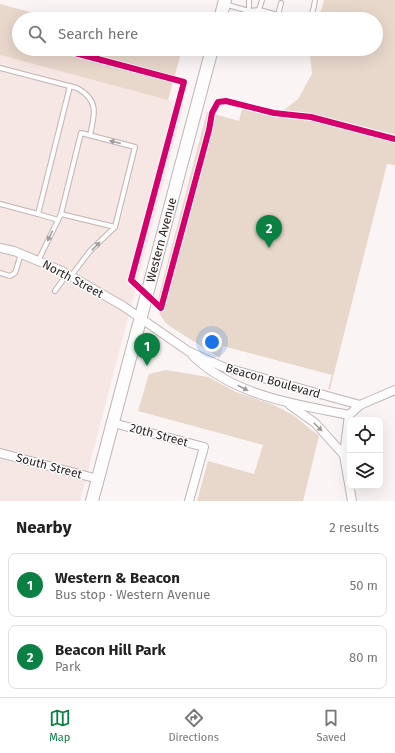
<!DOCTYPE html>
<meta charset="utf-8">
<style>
:root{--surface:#fff;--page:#f2f2f2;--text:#222;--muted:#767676;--line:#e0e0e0;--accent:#0b8043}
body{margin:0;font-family:"Fira Sans",sans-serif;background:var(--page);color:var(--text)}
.controls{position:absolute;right:12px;bottom:12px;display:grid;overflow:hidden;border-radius:8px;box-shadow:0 4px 16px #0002}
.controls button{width:36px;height:36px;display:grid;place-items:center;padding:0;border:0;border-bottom:1px solid var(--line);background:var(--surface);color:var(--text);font:20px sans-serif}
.you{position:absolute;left:212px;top:342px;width:14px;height:14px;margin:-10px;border:3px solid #fff;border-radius:50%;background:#1a73e8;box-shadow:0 0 0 6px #1a73e833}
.badge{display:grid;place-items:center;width:26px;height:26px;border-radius:50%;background:var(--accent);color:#fff;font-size:13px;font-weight:700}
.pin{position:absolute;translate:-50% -33px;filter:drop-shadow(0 1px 2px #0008)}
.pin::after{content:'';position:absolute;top:21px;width:14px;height:12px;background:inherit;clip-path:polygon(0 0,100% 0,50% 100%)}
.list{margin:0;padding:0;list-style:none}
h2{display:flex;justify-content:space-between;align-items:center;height:52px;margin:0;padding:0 16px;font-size:17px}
h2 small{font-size:13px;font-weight:400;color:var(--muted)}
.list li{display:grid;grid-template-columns:26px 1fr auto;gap:12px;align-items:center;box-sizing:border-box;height:64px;margin:0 8px 8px;padding:0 8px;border:1px solid var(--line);border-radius:8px}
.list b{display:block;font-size:15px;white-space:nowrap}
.list p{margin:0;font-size:13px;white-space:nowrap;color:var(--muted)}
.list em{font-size:13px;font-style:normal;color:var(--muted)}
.icon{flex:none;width:22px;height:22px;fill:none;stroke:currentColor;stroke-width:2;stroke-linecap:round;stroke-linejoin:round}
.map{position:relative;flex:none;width:395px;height:501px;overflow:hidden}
.search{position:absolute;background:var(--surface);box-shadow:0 4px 16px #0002;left:12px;right:12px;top:12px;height:44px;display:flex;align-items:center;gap:10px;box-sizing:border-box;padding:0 14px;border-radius:22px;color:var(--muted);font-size:15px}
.sheet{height:196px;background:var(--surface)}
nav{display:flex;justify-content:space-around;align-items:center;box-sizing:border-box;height:56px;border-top:1px solid var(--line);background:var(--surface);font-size:11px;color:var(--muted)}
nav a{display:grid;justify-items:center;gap:2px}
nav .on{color:var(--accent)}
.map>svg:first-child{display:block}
</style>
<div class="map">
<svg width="395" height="501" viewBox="0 0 395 501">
<rect width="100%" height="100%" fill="#faf4f4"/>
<!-- built -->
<path fill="#f6e6e4" d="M0 55 184 104 80 501H0Z"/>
<!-- green -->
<g fill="#e8d7cb">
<path d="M324 0H395V165L387 164 330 389H328L332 375 223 346 220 358 171 327C161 319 157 312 158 299L207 112 239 121 242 109 275 117 298 99 312 74 310 54 311 49H376V19H319Z"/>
<path d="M0 4 56 19H19V49H168L181 53 168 100 0 55Z"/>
<path d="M166 370 208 377 236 392 274 405 293 415 319 436 303 501H197L208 461 254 474 263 445 138 411 149 374Z"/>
</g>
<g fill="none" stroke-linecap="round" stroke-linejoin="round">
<defs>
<g id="service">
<path d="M224 4 249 11 259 10 294 19"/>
<path d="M259 10 262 0"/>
<path d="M249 11V0"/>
<path d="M278 15 281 3"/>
<path d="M306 19C313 16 314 7 315 0"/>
<path d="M0 68 77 88C99 100 95 114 90 135"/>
<path d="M0 204 38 214 70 86"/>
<path d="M38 214 58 220"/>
<path d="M61 214 115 227"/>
<path d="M38 261 61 214 81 133 135 147 115 227 90 251 71 276"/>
<path d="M0 273 10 276 15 273 21 254"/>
<path d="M55 291 67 274"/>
</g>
<g id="minor">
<path d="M0 248 14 251 62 271 123 306 188 351 223 367 360 405"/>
<path d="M193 356C235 396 294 404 349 415"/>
<path d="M290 405 315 423 344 455 352 501"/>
<path d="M113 423 204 447 189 501"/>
<path d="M0 453 98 479"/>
<path d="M344 455 349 415 360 405 395 390"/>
</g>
<g id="secondary">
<path d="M220 19 225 0"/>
<path id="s1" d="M92 501 212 49"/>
</g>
</defs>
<!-- service casing -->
<use href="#service" stroke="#beb5b5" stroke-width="6"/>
<!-- minor casing -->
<use href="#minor" stroke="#beb5b5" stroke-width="10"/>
<!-- secondary casing -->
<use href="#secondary" stroke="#beb5b5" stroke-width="14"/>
<!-- service -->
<use href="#service" stroke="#fefdfd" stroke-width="4"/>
<!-- minor -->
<use href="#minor" stroke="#fefdfd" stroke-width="8"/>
<!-- secondary -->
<use href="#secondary" stroke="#fefdfd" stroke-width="12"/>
<defs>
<path id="cycleway" d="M60 49 184 82 131 280 161 308 209 130 212 113 218 102 226 101 274 113 311 117 395 139"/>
</defs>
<!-- cycleway casing -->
<use href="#cycleway" stroke="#fff" stroke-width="8"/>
<!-- cycleway -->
<use href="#cycleway" stroke="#d6006c" stroke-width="6"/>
</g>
<!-- one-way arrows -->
<defs><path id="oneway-solid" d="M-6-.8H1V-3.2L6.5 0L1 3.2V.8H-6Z"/></defs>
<g fill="#a19b9b">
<use href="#oneway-solid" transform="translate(115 142) rotate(-166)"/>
<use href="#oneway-solid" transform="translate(50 236) rotate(116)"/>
<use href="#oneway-solid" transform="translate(96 246) rotate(-45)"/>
<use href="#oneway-solid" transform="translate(243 388) rotate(28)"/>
<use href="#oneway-solid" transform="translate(318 427) rotate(45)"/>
</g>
<g text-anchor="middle" stroke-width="3" stroke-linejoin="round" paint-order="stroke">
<!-- street labels -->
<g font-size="12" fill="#2f2423" stroke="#fff">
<text dy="4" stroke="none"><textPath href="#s1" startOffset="270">Western Avenue</textPath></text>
<text transform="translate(73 279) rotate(28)" y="4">North Street</text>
<text transform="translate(273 381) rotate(16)" y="4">Beacon Boulevard</text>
<text transform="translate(159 435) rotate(15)" y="4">20th Street</text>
<text transform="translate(49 466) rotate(15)" y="4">South Street</text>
</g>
</g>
</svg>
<div class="controls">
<button><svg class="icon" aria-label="locate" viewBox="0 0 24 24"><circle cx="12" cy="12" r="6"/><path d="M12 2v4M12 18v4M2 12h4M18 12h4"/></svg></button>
<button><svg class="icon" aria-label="layers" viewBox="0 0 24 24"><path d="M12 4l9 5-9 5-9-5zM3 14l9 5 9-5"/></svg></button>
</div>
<div class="you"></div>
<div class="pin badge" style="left:147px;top:366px">1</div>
<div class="pin badge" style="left:269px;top:248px">2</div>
<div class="search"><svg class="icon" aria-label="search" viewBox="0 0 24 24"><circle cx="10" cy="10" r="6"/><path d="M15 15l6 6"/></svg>Search here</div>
</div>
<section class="sheet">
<h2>Nearby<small>2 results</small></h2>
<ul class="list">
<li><span class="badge">1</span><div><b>Western &amp; Beacon</b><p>Bus stop · Western Avenue</p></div><em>50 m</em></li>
<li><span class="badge">2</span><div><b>Beacon Hill Park</b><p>Park</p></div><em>80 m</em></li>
</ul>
</section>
<nav>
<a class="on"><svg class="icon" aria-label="map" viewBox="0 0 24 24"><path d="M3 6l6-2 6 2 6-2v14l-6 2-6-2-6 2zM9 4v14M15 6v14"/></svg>Map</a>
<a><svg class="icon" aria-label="directions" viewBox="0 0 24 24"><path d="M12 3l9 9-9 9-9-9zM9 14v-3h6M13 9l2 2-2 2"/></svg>Directions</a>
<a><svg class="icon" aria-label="saved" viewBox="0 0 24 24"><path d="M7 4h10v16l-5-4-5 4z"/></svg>Saved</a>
</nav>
